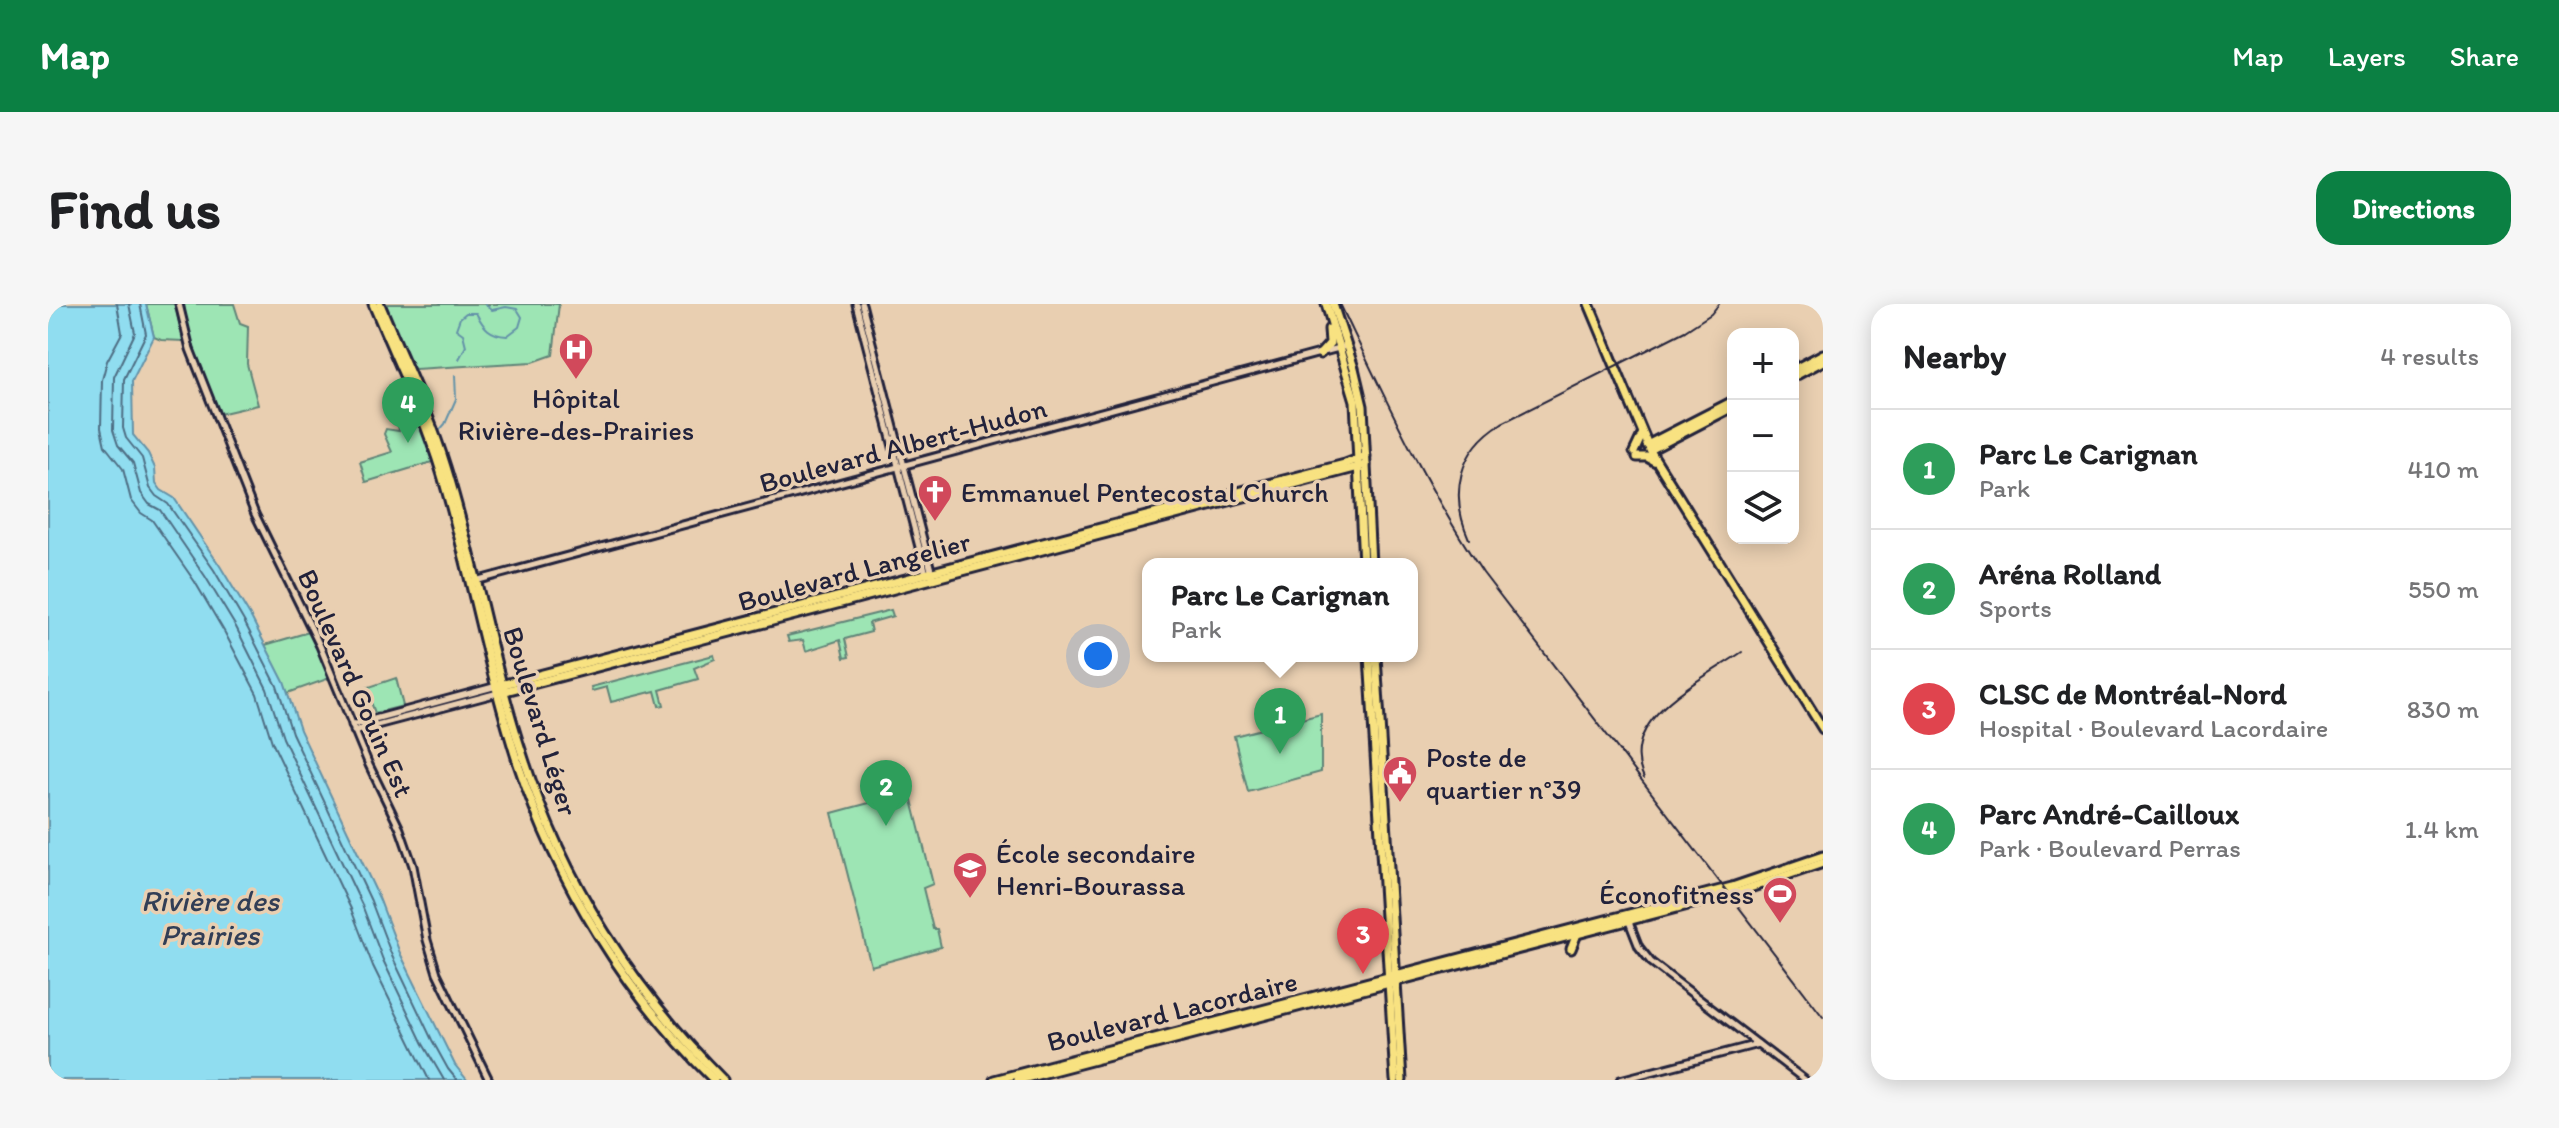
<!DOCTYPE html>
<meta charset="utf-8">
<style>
:root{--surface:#fff;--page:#f6f6f6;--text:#202124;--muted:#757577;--line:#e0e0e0;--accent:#0b8043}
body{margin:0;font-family:Itim,sans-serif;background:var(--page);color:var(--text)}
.controls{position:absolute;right:24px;top:24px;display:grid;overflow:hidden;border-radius:16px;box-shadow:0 4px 20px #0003}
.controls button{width:72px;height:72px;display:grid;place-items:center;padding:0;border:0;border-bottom:2px solid var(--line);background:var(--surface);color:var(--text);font:40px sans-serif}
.you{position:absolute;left:1050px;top:352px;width:28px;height:28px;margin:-20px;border:6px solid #fff;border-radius:50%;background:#1a73e8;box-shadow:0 0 0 12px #1a73e833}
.badge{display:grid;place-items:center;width:52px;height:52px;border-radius:50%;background:var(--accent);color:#fff;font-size:26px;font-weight:700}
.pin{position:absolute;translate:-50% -66px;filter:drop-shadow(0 2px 4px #0008)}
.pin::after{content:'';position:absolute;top:42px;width:28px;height:24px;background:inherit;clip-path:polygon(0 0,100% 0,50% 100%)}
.popup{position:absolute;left:1094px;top:254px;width:276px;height:104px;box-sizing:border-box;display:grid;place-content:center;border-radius:16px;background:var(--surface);filter:drop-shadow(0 2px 6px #0005);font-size:26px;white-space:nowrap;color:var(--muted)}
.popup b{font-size:30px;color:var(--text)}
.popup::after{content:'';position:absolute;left:50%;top:100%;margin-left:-16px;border:16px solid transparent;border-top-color:var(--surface)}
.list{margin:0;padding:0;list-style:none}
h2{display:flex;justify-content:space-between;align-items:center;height:104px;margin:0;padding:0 32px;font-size:34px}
h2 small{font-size:26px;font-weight:400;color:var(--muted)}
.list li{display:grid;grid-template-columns:52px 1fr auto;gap:24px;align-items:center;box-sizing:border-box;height:120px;padding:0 32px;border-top:2px solid var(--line)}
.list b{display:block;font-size:30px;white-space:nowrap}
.list p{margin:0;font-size:26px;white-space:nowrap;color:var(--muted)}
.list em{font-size:26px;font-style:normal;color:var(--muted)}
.icon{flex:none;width:44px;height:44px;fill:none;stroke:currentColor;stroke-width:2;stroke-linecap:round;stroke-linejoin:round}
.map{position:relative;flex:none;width:1775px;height:776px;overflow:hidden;border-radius:24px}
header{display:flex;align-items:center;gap:48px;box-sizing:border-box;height:112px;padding:0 40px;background:var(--accent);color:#fff}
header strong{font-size:38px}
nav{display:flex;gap:44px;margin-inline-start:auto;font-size:28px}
.intro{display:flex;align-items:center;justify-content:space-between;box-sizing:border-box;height:192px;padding:0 48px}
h1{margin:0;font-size:56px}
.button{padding:20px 36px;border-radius:24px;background:var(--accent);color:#fff;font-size:28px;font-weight:700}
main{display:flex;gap:48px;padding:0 48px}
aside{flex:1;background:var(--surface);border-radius:24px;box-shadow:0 4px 20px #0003}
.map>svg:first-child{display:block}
</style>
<header>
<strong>Map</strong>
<nav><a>Map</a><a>Layers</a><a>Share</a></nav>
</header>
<div class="intro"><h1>Find us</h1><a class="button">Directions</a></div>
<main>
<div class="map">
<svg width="1775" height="776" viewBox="0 0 1775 776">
<rect width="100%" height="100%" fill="#e9cfb1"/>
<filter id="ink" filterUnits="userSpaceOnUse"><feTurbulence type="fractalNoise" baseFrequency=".0125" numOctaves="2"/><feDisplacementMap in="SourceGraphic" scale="16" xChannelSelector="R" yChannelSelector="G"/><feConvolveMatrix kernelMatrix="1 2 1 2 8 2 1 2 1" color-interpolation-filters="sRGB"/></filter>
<g filter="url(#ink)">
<!-- green -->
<g fill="#9de5b4" stroke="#608478" stroke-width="2">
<path d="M98 0H127L135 37 113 36 106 33Z"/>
<path d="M136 0H186L192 19 200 22 199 60 210 101 171 110 143 40 134 7H137Z"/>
<path d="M337 0H511L505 51 485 58 367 65 363 63Z"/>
<path d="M365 107 387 157 318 178 312 158 344 148 336 130 338 125 351 127 349 113Z"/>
<path d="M843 306 845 312 821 319 823 328 797 335 801 353 796 354 792 336 758 347 755 336 741 338 739 332Z"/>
<path d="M261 328 282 374 240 389 217 341Z"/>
<path d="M666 351 667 355 646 364 650 375 612 386 616 401 611 402 607 387 563 398 559 383 544 387 543 383Z"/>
<path d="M348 374 355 402 327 409 318 384Z"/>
<path d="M1273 410V468L1200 488 1186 432Z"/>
<path d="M862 488 885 580 875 584 885 625H889L893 643 823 662 784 509Z"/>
</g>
<!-- water -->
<path fill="#90ddf0" stroke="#6492a8" stroke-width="2" d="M0 0H98L106 33 84 77 85 131 100 149 107 164 108 179 113 186 126 194 172 262 204 315 236 378 252 426 331 594 352 649 407 761 419 776H0Z"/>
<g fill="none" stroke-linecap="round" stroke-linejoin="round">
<!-- shore -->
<g stroke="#4e6d83" stroke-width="2">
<path d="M69 0 74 29 59 57 54 76 53 124 57 142 75 165 83 196 93 209 104 216 147 278 177 329 209 390 224 438 303 605 325 662 381 776"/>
<path d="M81 0 87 29 66 73 65 126 70 141 85 159 93 189 101 200 112 206 157 272 188 323 219 385 235 434 314 601 335 656 375 740 396 776"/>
<path d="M92 0 98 30 76 75 75 124 78 134 94 154 102 184 108 192 120 200 166 266 197 319 229 382 244 429 323 597 344 652 384 736 400 765 409 776"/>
</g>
<!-- stream -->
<g stroke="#6492a8" stroke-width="2">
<path d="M411 55 418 42 415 30 408 25 412 14 418 9H428C436 24 442 31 459 32L471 23 474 13 469 5 458 3 444 6 437 0"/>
<path d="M390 128 397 120 408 95 407 71"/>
</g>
<defs>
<g id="minor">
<path d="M131 0 142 45 207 210 272 342 321 461 352 525 365 562 379 636 389 669 441 776"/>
<path d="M808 0 878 270"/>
<path d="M814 0 884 270"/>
<path d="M427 277 1298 42"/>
<path d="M304 421 449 382"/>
<path d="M306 427 450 389"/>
<path d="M1580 615 1591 643 1603 658 1757 776"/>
<path d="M1572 776 1710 740"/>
</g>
<g id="major">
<path d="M325 0C348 55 376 111 393 168 422 264 439 364 470 460 509 578 578 690 666 776"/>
<path d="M332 0C354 54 381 107 398 163 428 259 444 359 476 455 515 577 585 686 675 776"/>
<path d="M1278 0 1307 97 1315 260"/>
<path d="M1285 0 1306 64 1315 102 1323 260"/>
<path d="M1541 0 1603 148 1775 425"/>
<path d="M1272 50 1282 39 1281 25"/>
<path d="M1745 66 1775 50"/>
<path d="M1745 73 1775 57"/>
<path d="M1599 141 1685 97"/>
<path d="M1602 146 1685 103"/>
<path d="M1586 148 1594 131"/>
<path d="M1589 153H1599L1606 157"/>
<path d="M1321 352 1347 776"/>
<path d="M1328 352 1354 776"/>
<path d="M449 382 1297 160 1318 152"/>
<path d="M450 389 1318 161"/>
<path d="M1523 645 1529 630"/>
<path d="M946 776 1684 583 1775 552"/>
<path d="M970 776 1690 588 1775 559"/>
</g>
</defs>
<!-- minor casing -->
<use href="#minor" stroke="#22223b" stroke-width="11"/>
<!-- major casing -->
<use href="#major" stroke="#22223b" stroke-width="13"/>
<!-- minor -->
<use href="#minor" stroke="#e9cfb1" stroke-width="5"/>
<!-- major -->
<use href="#major" stroke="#f8e281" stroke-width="7"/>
<!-- rail -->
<g stroke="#22223b" stroke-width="2">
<path d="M1292 0C1336 92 1378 184 1435 269L1775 713"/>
<path d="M1421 235C1401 190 1410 146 1454 119L1637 27 1663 10 1671 0"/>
<path d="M1596 474C1568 415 1654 376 1694 348"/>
</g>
</g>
</g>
<!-- icons -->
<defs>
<symbol id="hospital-pin" viewBox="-11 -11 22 30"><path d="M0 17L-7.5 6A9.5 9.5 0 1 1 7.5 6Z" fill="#d1495b" stroke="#e9cfb1"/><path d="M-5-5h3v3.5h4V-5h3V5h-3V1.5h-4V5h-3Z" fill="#fff"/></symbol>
<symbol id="church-pin" viewBox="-11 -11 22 30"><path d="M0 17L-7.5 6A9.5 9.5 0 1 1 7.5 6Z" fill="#d1495b" stroke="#e9cfb1"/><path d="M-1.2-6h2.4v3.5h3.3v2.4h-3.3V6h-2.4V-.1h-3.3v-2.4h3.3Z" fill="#fff"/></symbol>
<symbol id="civic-pin" viewBox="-11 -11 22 30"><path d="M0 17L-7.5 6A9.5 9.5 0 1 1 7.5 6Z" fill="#d1495b" stroke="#e9cfb1"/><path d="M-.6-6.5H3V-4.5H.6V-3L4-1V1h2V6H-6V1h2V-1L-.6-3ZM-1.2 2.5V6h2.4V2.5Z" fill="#fff"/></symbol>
<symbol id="school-pin" viewBox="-11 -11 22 30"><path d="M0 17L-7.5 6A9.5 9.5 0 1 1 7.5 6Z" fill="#d1495b" stroke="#e9cfb1"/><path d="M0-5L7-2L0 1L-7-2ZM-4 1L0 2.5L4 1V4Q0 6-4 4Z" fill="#fff"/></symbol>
<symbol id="stadium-pin" viewBox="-11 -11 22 30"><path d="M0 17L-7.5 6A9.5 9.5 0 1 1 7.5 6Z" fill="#d1495b" stroke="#e9cfb1"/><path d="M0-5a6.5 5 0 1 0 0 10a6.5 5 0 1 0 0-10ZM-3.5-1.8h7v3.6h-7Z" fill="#fff"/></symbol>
</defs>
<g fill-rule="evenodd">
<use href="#hospital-pin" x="508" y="26" width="40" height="54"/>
<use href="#church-pin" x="867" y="168" width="40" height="54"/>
<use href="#civic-pin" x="1332" y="449" width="40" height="54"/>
<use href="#school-pin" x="902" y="545" width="40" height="54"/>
<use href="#stadium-pin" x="1712" y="570" width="40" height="54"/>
</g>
<g text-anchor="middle" stroke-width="7" stroke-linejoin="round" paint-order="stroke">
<!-- poi labels -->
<g font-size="28" fill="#22223b" stroke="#e9cfb1" text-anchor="start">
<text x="528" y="104" text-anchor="middle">Hôpital<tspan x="528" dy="32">Rivière-des-Prairies</tspan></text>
<text x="913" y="198">Emmanuel Pentecostal Church</text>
<text x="1378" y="463">Poste de<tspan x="1378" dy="32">quartier n°39</tspan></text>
<text x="948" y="559">École secondaire<tspan x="948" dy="32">Henri-Bourassa</tspan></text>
<text x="1706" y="600" text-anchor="end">Éconofitness</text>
</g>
<!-- street labels -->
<g font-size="28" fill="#22223b" stroke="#e9cfb1">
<text transform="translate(855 141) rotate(-15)" y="10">Boulevard Albert-Hudon</text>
<text transform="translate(806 267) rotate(-15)" y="10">Boulevard Langelier</text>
<text transform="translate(308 379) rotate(66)" y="10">Boulevard Gouin Est</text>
<text transform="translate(493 417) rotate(73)" y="10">Boulevard Léger</text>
<text transform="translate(1124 707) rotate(-14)" y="10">Boulevard Lacordaire</text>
</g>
<!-- water labels -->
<g font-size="30" font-style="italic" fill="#323e56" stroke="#e9cfb1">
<text x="162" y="607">Rivière des<tspan x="162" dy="34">Prairies</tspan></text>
</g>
</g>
</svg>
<div class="controls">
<button>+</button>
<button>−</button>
<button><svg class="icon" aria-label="layers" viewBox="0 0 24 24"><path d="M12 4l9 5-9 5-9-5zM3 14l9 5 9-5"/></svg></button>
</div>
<div class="you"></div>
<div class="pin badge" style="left:1232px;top:450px;background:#2e9e5b">1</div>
<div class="popup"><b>Parc Le Carignan</b>Park</div>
<div class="pin badge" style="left:838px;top:522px;background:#2e9e5b">2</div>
<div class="pin badge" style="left:1315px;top:670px;background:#e0444e">3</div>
<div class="pin badge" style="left:360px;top:139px;background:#2e9e5b">4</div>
</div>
<aside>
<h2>Nearby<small>4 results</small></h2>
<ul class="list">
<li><span class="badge" style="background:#2e9e5b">1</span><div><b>Parc Le Carignan</b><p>Park</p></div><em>410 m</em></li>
<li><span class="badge" style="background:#2e9e5b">2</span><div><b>Aréna Rolland</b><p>Sports</p></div><em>550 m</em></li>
<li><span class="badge" style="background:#e0444e">3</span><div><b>CLSC de Montréal-Nord</b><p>Hospital · Boulevard Lacordaire</p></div><em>830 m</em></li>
<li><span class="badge" style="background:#2e9e5b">4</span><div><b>Parc André-Cailloux</b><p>Park · Boulevard Perras</p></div><em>1.4 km</em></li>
</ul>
</aside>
</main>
